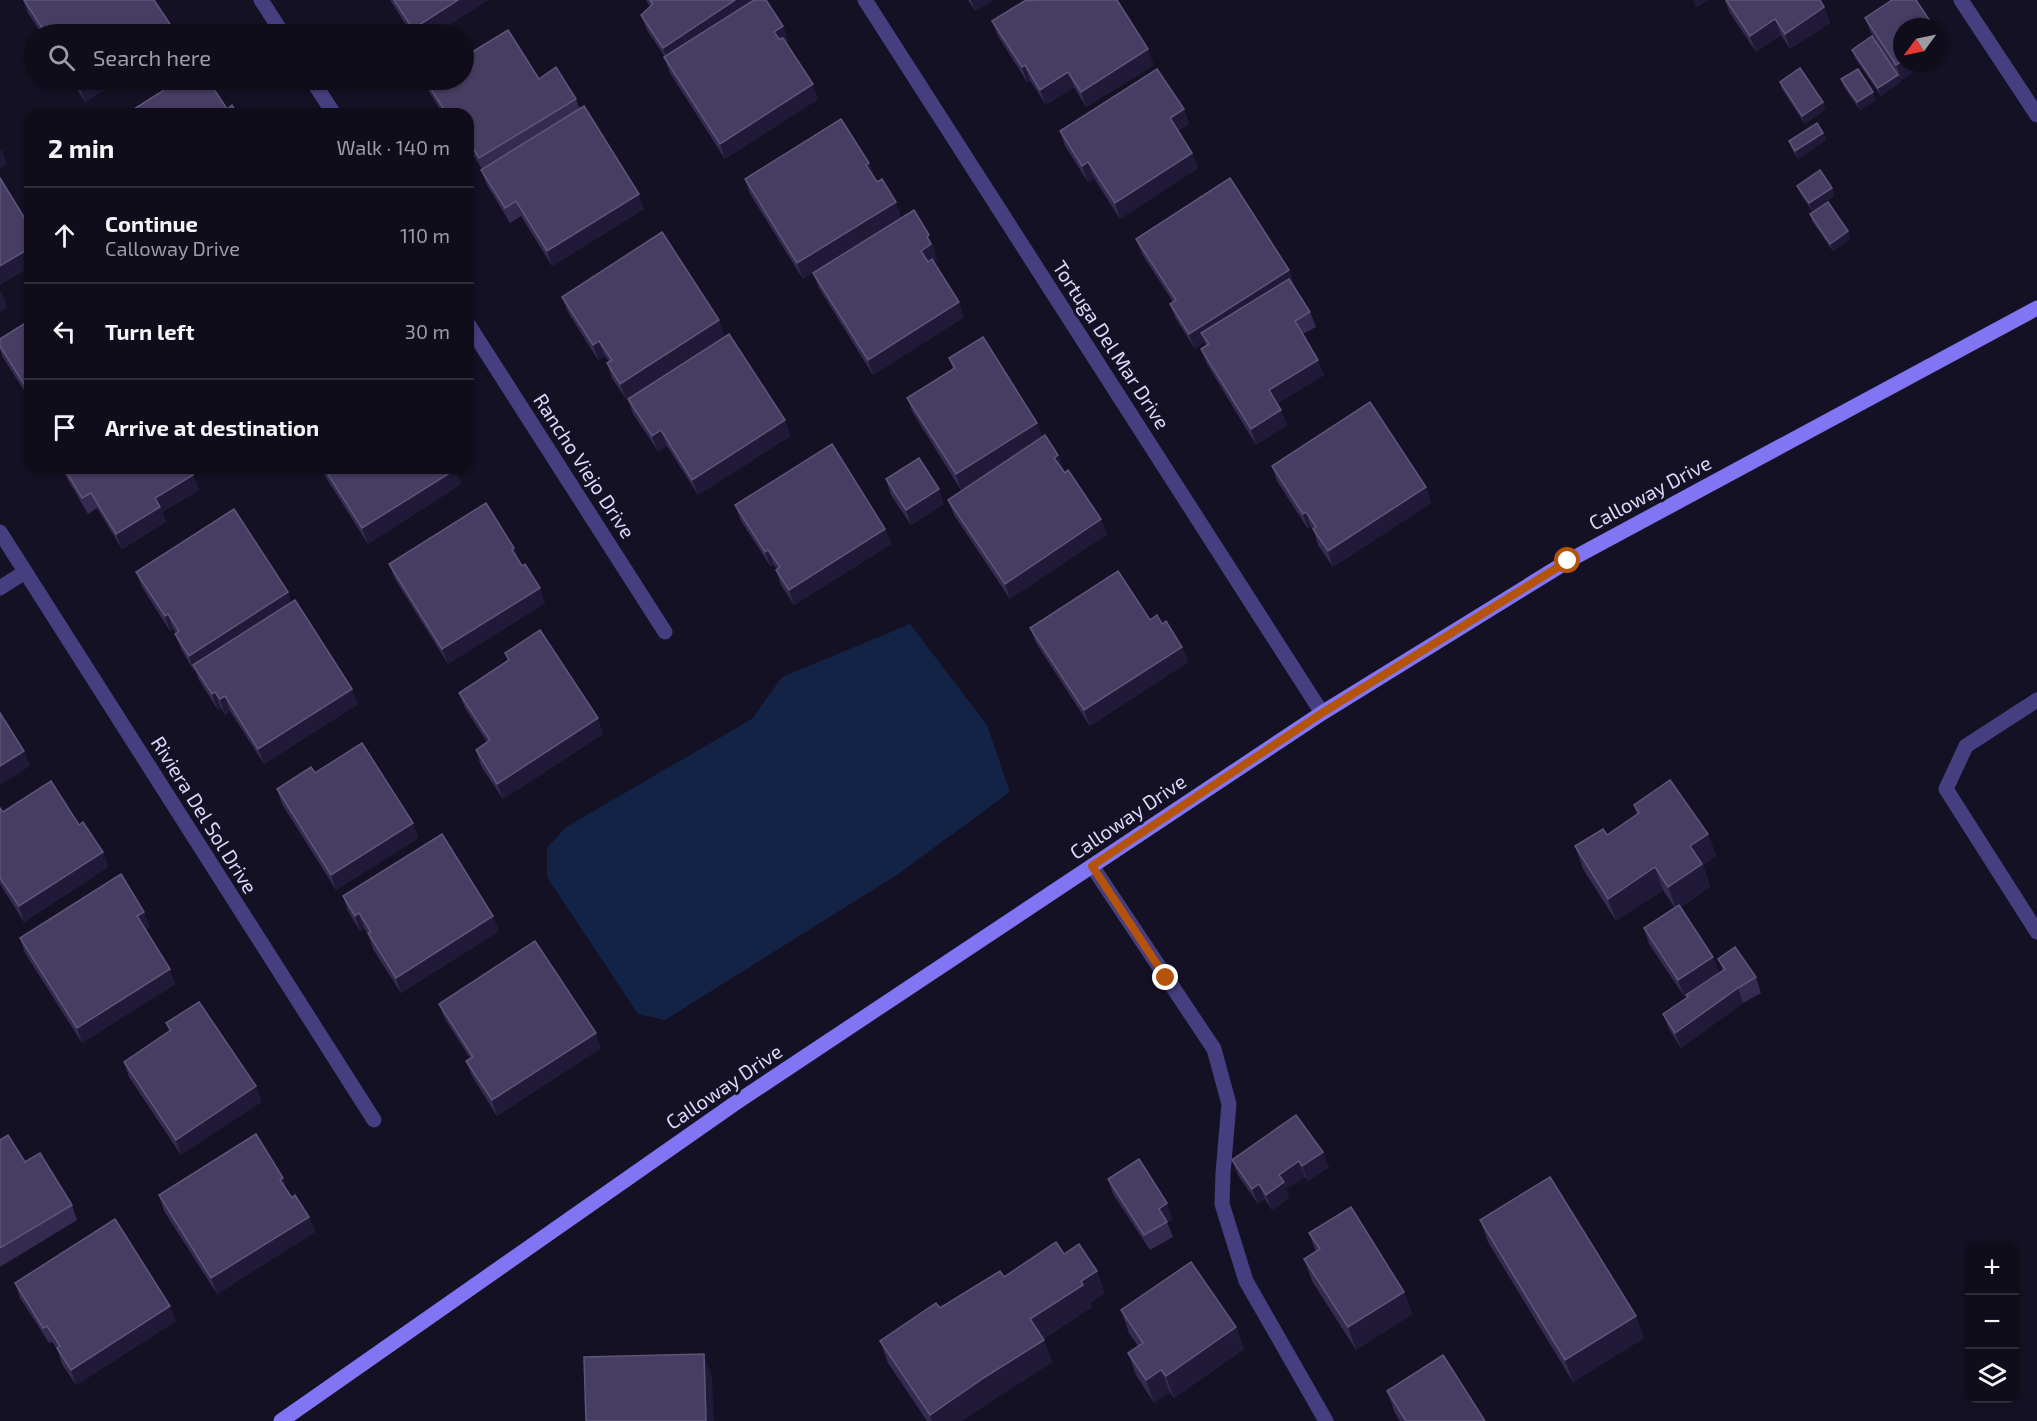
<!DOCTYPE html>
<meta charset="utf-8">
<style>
:root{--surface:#100d1b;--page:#191624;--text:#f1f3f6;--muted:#9c9ca3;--line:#302d3a}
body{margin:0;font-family:"Exo 2",sans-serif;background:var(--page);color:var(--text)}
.controls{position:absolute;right:18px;bottom:18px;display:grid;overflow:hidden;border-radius:12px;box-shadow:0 2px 4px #0004}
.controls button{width:54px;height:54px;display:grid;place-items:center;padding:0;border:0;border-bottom:2px solid var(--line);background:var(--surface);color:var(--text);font:30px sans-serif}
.compass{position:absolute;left:1893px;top:18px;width:54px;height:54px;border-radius:50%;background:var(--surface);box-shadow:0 2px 4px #0004;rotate:237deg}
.stop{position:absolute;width:18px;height:18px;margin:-14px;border:4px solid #b45309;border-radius:50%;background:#fff}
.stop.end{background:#b45309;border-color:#fff;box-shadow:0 2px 6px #0008}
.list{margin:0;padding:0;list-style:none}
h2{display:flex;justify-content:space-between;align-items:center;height:78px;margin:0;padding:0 24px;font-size:26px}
h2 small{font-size:20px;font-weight:400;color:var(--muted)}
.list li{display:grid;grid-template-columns:39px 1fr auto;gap:18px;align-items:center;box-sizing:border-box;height:96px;padding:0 24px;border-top:2px solid var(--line)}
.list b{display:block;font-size:22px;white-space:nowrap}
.list p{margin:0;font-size:20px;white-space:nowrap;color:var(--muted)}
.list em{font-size:20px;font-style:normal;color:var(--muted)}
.icon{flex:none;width:33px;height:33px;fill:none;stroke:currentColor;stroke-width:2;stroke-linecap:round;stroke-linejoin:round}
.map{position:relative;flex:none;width:2037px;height:1421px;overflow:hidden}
.search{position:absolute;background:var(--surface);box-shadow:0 2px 4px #0004;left:24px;top:24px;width:450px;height:66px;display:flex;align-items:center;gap:15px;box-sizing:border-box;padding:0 21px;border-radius:33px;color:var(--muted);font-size:22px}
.panel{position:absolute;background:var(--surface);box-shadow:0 2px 4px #0004;left:24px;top:108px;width:450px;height:366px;border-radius:18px}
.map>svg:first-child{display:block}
</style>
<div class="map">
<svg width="2037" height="1421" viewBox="0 0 2037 1421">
<rect width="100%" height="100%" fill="#151124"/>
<!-- water -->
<path fill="#122346" d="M910 624 987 725 1010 792 898 874 665 1020 638 1014 547 877V848L566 827 752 719 782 677Z"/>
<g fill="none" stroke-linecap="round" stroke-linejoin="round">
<!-- service -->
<g stroke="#463f7f" stroke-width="15">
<path d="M1961 0 2037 115"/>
<path d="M1092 866 1214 1049 1229 1104 1223 1173 1222 1204 1246 1281 1326 1421"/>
</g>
<!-- minor -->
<g stroke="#463f7f" stroke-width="15">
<path d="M261 0 283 34"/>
<path d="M865 0 1322 713"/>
<path d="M312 80 334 114"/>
<path d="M468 324 665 632"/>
<path d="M0 532 374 1120"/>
<path d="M0 588 25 572"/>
<path d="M2037 700 1966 746 1946 789 2037 932"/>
</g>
<!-- secondary -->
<path stroke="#8175f4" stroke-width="15" d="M281 1421 734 1104 1322 713 1568 561 2037 308"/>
</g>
<!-- wall -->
<g fill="#352b50">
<path d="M23 0H154L174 34H42L28 13Z"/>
<path d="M390 0H488L434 34H412Z"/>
<path d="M646 0H766L783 26 788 41 786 43 818 99 725 159 670 73 664 57H665L647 30 641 15 650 7Z"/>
<path d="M968 0H993L975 11Z"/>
<path d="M1725 0H1820L1824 7 1830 23 1790 49 1781 35 1756 52 1730 13Z"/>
<path d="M1865 18 1902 63V80L1871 33Z"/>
<path d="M992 21 1154 65 1086 107 1074 87 1046 105 1030 80 1027 82 998 36Z"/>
<path d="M1852 50 1898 75 1901 82 1881 96 1855 58Z"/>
<path d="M539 79 576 99 580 109 644 209 552 266 521 216 510 223 487 185 481 170 482 169 468 146V114H443L428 90 424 80Z"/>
<path d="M1841 79 1876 100 1860 110 1844 87Z"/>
<path d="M71 80H120L85 102Z"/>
<path d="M1780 82 1823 102 1825 110 1805 124 1782 89Z"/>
<path d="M1184 109 1189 124 1178 131 1192 153 1198 168 1120 219 1094 178 1088 182 1065 146 1060 131Z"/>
<path d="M1823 133 1826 140 1798 159 1792 149 1789 141Z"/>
<path d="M869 163 875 178 901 217 803 279 750 194 745 179Z"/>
<path d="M1797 186 1832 188 1834 196 1812 211 1800 193Z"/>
<path d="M1810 214 1848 231 1850 239 1833 251 1812 221Z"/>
<path d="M1136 239 1289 270 1294 285 1310 312 1316 327 1303 334 1324 375 1278 403 1281 410 1287 425 1256 445 1207 364 1201 349 1206 346 1205 342 1195 349 1176 319 1170 304 1173 302 1142 254Z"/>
<path d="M935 250 934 251 937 260 934 262 964 317 873 375 819 288 813 273Z"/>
<path d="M562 297 724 335 626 399 612 378 607 363 609 362 605 356 598 360 568 312Z"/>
<path d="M30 320V400L2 356 0 349V339Z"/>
<path d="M949 358 1037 423 1042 437 1058 455 1063 471 1107 534 1010 599 954 515 948 500 1001 465 961 490 913 413 907 398 953 369Z"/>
<path d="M628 399 785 420 790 436 698 495 667 446 658 451 633 414Z"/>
<path d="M1272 466 1426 487 1431 503 1333 567 1318 545 1313 529 1311 527 1308 529 1277 481Z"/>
<path d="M61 468H189L199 490 162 512 166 522 122 549 97 508 88 514Z"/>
<path d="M320 468H455L461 484 368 544Z"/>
<path d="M886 479 944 504 911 525 891 495Z"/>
<path d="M735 505 885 529 891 544 794 605 781 585 776 570 777 569 774 565 771 567 741 521Z"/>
<path d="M514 548 519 560 545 603 448 664 395 579 389 564Z"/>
<path d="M136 572 288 592 291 602 358 704 264 764 230 711 225 715 221 708 218 710 199 680 195 670 194 671 181 649 175 634 176 633 173 629 170 631 142 587Z"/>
<path d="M1162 624 1182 647 1188 662 1090 726 1036 643 1030 628Z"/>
<path d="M505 653 603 734 503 799 481 766 476 750 487 742 465 708 459 693 508 661Z"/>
<path d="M315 773 413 823 418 838 336 890 282 804 277 789Z"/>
<path d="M1634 805 1708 834 1716 856 1703 865 1710 887 1680 907 1713 957 1719 972 1684 996 1649 944 1644 928 1675 908 1663 890 1616 921 1583 869 1575 846 1607 835 1637 814Z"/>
<path d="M0 808 3 812 79 825 103 852 108 867 24 922 0 884Z"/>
<path d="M343 896 499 931 401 993 373 949 368 934 364 928 360 931 348 911Z"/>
<path d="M150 927 145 930 175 984 82 1043 25 953 20 938Z"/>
<path d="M1718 959 1756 977 1761 993 1743 1003 1681 1048 1669 1029 1663 1014 1687 997 1686 995 1723 971Z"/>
<path d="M439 1004 601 1048 497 1116 472 1076 466 1061 470 1058 445 1019Z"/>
<path d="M166 1023 256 1086 261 1102 181 1155 129 1077 124 1062 169 1031Z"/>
<path d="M1296 1115 1329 1167 1308 1181 1305 1177 1286 1189 1289 1198 1272 1210 1265 1199 1258 1204 1238 1175 1232 1160Z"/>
<path d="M0 1140 72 1205 77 1220 0 1267Z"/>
<path d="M283 1178 288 1193 292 1198 309 1217 315 1232 217 1294 164 1211 159 1195Z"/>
<path d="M1108 1179 1173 1219 1167 1222 1173 1237 1150 1250 1113 1194Z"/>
<path d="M1480 1220 1644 1338 1573 1382 1488 1242Z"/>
<path d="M1309 1233 1404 1292 1412 1314 1356 1350 1312 1281 1304 1259 1316 1252Z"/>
<path d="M1064 1254 1105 1293 1090 1303 1092 1307 1043 1339 1052 1362 993 1400 962 1421H927L888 1363 880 1341 940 1308Z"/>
<path d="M15 1283 176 1321 76 1385 62 1364 57 1349 52 1342 49 1343 20 1298Z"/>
<path d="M1121 1310 1236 1327 1244 1349 1174 1398 1170 1392 1154 1403 1136 1375 1128 1353 1138 1346 1129 1333Z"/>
<path d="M1387 1391 1485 1421H1400L1395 1413Z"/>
</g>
<!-- shaded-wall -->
<g fill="#201937">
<path d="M458 0H488L434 34H415L413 29Z"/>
<path d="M735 0H763L669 63 663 48Z"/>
<path d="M971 0H993L975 11Z"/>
<path d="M1694 0H1709L1696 8 1693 1Z"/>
<path d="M1824 7 1830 23 1790 49 1785 34Z"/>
<path d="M1775 19 1781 35 1756 52 1750 36Z"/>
<path d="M783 26 788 41 780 47 774 32Z"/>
<path d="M172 27 174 34H161Z"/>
<path d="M1940 36 1945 51 1938 56V37Z"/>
<path d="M1148 49 1154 65 1086 107 1081 92Z"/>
<path d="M1902 61V63H1927L1902 80 1896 65Z"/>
<path d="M1025 65 1030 80 1027 82 1022 67Z"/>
<path d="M1068 72 1074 87 1046 105 1040 90Z"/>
<path d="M1898 75 1901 82 1881 96 1878 88Z"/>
<path d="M90 80H120L85 102 79 86Z"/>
<path d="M813 84 818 99 725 159 720 144Z"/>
<path d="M1873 92 1876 100 1860 110 1857 102Z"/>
<path d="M1823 102 1825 110 1805 124 1802 116Z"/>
<path d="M1184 109 1189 124 1175 133 1170 118Z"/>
<path d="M1823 133 1826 140 1798 159 1795 151Z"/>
<path d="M2 150 7 165 0 169V151Z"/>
<path d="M1192 153 1198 168 1120 219 1115 203Z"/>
<path d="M1088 162 1094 178 1088 182 1082 166Z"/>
<path d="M869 163 875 178 866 165Z"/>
<path d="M1832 188 1834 196 1812 211 1809 203Z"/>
<path d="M639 194 644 209 552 266 547 251Z"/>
<path d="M896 202 901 217 803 279 797 263Z"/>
<path d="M1848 231 1850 239 1833 251 1830 244Z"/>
<path d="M929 235 935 250 934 251 937 260 927 266 921 251 927 237Z"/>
<path d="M30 248V267L0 285V266Z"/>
<path d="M1289 270 1294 285 1207 341 1201 333 1205 342 1195 349 1189 334Z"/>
<path d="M2 292 7 307 0 312V293Z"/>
<path d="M959 302 964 317 873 375 868 360Z"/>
<path d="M719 320 724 335 626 399 620 384Z"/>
<path d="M599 341 605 356 598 360 593 345Z"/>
<path d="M1318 360 1324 375 1275 405 1269 390Z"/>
<path d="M1281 410 1287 425 1256 445 1251 429Z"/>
<path d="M785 420 790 436 698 495 692 480Z"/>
<path d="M1037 423 1043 438 961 490 956 474Z"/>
<path d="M661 430 667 446 658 451 652 436Z"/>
<path d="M1058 455 1064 470 1060 473 1054 458Z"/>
<path d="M456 469 461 484 368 544 362 528Z"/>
<path d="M193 475 199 490 162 512 166 522 122 549 116 534 155 498Z"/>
<path d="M1426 487 1431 503 1333 567 1328 551Z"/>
<path d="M939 489 944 504 911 525 906 510Z"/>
<path d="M1306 512 1311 527 1308 529 1303 514Z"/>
<path d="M1101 519 1107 534 1010 599 1005 584Z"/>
<path d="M885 529 891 544 794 605 789 590Z"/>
<path d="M514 548 520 563 512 550Z"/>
<path d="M768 550 774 565 771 567 765 552Z"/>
<path d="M540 588 545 603 448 664 442 649Z"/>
<path d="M288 592 293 608 193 665 195 670 194 671 189 656Z"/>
<path d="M168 614 173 629 170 631 165 616Z"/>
<path d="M1182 647 1188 662 1090 726 1084 710Z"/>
<path d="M352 689 358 704 264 764 258 749Z"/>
<path d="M215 692 221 708 218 710 212 694Z"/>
<path d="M225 696 230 711 225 715 220 699Z"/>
<path d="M598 718 603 734 503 799 497 784Z"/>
<path d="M24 751 30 766 0 785V766Z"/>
<path d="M413 823 418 838 336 890 331 875Z"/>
<path d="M1708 834 1716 856 1703 865 1710 887 1676 909 1668 887 1690 846Z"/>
<path d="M103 852 108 867 24 922 19 906Z"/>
<path d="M1655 867 1663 890 1616 921 1608 899Z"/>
<path d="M144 912 150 927 142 932 137 916Z"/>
<path d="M359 913 364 928 360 931 355 916Z"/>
<path d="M493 916 499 931 401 993 396 978Z"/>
<path d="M1713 957 1719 972 1684 996 1678 980Z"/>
<path d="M170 969 175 984 82 1043 77 1028Z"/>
<path d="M1738 988 1743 1003 1681 1048 1675 1033Z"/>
<path d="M596 1033 601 1048 497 1116 492 1100Z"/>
<path d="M256 1086 261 1102 181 1155 176 1140Z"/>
<path d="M1323 1152 1329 1167 1308 1181 1302 1166Z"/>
<path d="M1299 1161 1305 1177 1286 1189 1289 1198 1272 1210 1266 1195 1279 1175Z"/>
<path d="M283 1178 288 1193 280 1180Z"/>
<path d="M1259 1184 1265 1199 1258 1204 1252 1189Z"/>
<path d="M1167 1203 1173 1219 1167 1222 1159 1209Z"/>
<path d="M309 1217 315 1232 217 1294 211 1278Z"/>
<path d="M1097 1271 1105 1293 1090 1303 1092 1307 1039 1341 1030 1319 1081 1281Z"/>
<path d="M1404 1292 1412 1314 1356 1350 1348 1327Z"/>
<path d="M170 1306 176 1321 76 1385 71 1370Z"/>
<path d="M1636 1316 1644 1338 1573 1382 1565 1360Z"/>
<path d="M1236 1327 1244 1349 1174 1398 1166 1376Z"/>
<path d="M1044 1340 1052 1362 993 1400 962 1421H932L930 1415 985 1377Z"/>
<path d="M704 1354 712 1377 714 1421H706Z"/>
<path d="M1161 1370 1170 1392 1154 1403 1146 1380Z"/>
</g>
<!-- building -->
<g fill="#473d62" stroke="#5e567a" stroke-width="1.5">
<path d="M24 0H154L172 27 161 34H46Z"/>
<path d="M394 0H458L413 29Z"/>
<path d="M650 0H735L663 48 641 15 653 4Z"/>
<path d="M754 0H766L783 26 774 32 779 39 783 38 813 84 720 144 664 57Z"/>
<path d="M1026 0 1032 1 1033 0H1117L1148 49 1081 92 1068 72 1040 90 1025 65 1022 67 992 21Z"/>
<path d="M1726 0H1820L1824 7 1785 34 1775 19 1750 36Z"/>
<path d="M1892 0H1916L1934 27H1902V61L1896 65 1865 18Z"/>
<path d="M508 30 539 79 556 67 576 99 479 158 468 140V114H447L425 80H464V57Z"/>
<path d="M1872 36 1898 75 1878 88 1852 50Z"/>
<path d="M1800 68 1823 102 1802 116 1780 82Z"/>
<path d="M1157 69 1184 109 1170 118 1192 153 1115 203 1088 162 1082 166 1060 131Z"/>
<path d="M1858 69 1873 92 1857 102 1841 79Z"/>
<path d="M75 80H90L79 86Z"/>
<path d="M180 80H208L227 109 232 105 238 114H126Z"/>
<path d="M584 106 639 194 547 251 516 201 505 208 481 170Z"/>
<path d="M841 119 869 163 866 165 877 182 882 179 896 202 797 263 745 179Z"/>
<path d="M1817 123 1823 133 1795 151 1789 141Z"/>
<path d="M1820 170 1832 188 1809 203 1797 186Z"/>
<path d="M0 178 30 227V248L0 266Z"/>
<path d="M1230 178 1289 270 1189 334 1170 304 1176 300 1136 239Z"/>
<path d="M1828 202 1848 231 1830 244 1810 214Z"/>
<path d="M914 210 929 235 927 237 931 244 921 251 928 262 932 259 959 302 868 360 813 273Z"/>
<path d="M662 232 719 320 620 384 607 363 612 360 599 341 593 345 562 297Z"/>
<path d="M1289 279 1310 312 1295 321 1318 360 1269 390 1281 410 1251 429 1201 349 1209 344 1201 333Z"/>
<path d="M30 320V394L0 346V339Z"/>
<path d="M729 334 785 420 692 480 661 430 652 436 628 399Z"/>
<path d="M983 337 1037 423 956 474 907 398 955 368 949 358Z"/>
<path d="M1370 402 1426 487 1328 551 1313 529 1316 527 1306 512 1303 514 1272 466Z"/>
<path d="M1045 435 1058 455 1054 458 1065 473 1068 470 1101 519 1005 584 948 500Z"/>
<path d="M832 444 885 529 789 590 776 570 780 567 768 550 765 552 735 505Z"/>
<path d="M919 458 939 489 906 510 886 479Z"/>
<path d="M64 468H189L193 475 155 498 160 507 116 534 91 493 82 498Z"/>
<path d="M324 468H455L456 469 362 528Z"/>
<path d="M486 503 514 548 512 550 522 566 525 564 540 588 442 649 389 564Z"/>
<path d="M234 509 288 592 189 656 175 634 179 631 168 614 165 616 136 572Z"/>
<path d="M1118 571 1150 620 1157 615 1162 624 1166 621 1182 647 1084 710 1030 628Z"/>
<path d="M295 600 352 689 258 749 225 696 220 699 215 692 212 694 193 665Z"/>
<path d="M540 630 598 718 497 784 476 750 490 740 459 693 509 660 505 653Z"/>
<path d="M0 713 24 751 0 766Z"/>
<path d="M362 743 413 823 331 875 277 789 311 767 315 773Z"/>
<path d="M1670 780 1708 834 1690 846 1702 864 1668 887 1655 867 1608 899 1575 846 1603 829 1607 835 1639 813 1634 805Z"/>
<path d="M51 781 79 825 83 822 103 852 19 906 0 878V808L3 812Z"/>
<path d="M442 834 493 916 396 978 368 933 371 932 359 913 355 916 343 896Z"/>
<path d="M121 874 144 912 137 916 170 969 77 1028 20 938Z"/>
<path d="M1679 905 1713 957 1678 980 1644 928Z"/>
<path d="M535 941 596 1033 492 1100 466 1061 473 1057 439 1004Z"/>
<path d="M1735 947 1756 977 1738 988 1675 1033 1663 1014 1688 997 1686 995 1725 969 1718 959Z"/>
<path d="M199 1002 256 1086 176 1140 124 1062 171 1030 166 1023Z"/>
<path d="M1296 1115 1323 1152 1302 1166 1299 1161 1279 1175 1284 1182 1266 1195 1259 1184 1252 1189 1232 1160Z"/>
<path d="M256 1134 283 1178 280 1180 292 1198 295 1195 309 1217 211 1278 159 1195Z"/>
<path d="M8 1135 25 1162 40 1153 72 1205 0 1248V1140Z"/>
<path d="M1139 1159 1167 1203 1159 1209 1167 1222 1144 1235 1108 1179Z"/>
<path d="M1550 1177 1636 1316 1565 1360 1480 1220Z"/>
<path d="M1351 1207 1404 1292 1348 1327 1304 1259 1320 1249 1309 1233Z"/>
<path d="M115 1219 170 1306 71 1370 57 1348 60 1346 47 1326 43 1328 15 1283Z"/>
<path d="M1056 1242 1064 1254 1079 1244 1097 1271 1081 1281 1083 1285 1030 1319 1044 1340 985 1377 930 1415 880 1341 936 1303 940 1308 1000 1271 1004 1277Z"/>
<path d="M1191 1262 1236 1327 1166 1376 1161 1370 1146 1380 1128 1353 1143 1343 1121 1310Z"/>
<path d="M704 1354 706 1421H586L584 1357Z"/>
<path d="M1443 1355 1485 1421H1406L1387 1391Z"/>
</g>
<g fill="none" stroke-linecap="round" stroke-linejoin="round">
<!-- route -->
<path stroke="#b45309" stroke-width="8" d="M1166 978 1092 866 1322 713 1568 561"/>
</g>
<g text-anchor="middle" stroke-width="6" stroke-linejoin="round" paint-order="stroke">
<!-- street labels -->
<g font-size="20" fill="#ddd7fc" stroke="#151124">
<text transform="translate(1111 345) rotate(57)" y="7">Tortuga Del Mar Drive</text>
<text transform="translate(584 466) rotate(57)" y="7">Rancho Viejo Drive</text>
<text transform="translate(1650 493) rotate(-28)" y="7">Calloway Drive</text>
<text transform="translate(204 815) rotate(58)" y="7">Riviera Del Sol Drive</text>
<text transform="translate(1128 817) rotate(-34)" y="7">Calloway Drive</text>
<text transform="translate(724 1087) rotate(-34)" y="7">Calloway Drive</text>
</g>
</g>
</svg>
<div class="controls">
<button>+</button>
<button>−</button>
<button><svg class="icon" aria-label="layers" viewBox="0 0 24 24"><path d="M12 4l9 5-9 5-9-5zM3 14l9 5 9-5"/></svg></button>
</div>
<svg class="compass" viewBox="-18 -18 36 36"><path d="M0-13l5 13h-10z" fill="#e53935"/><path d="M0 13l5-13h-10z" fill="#9c9ca3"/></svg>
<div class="stop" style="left:1568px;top:561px"></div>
<div class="stop end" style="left:1166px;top:978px"></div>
<div class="search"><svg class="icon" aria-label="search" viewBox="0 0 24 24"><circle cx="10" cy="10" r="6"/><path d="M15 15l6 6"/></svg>Search here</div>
<section class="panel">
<h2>2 min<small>Walk · 140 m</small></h2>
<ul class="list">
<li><svg class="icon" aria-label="ahead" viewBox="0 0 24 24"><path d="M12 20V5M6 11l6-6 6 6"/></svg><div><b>Continue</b><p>Calloway Drive</p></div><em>110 m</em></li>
<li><svg class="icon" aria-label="left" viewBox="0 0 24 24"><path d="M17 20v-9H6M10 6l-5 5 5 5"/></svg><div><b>Turn left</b></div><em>30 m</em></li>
<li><svg class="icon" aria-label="arrive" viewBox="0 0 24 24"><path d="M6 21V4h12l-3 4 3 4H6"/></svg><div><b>Arrive at destination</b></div></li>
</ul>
</section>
</div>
